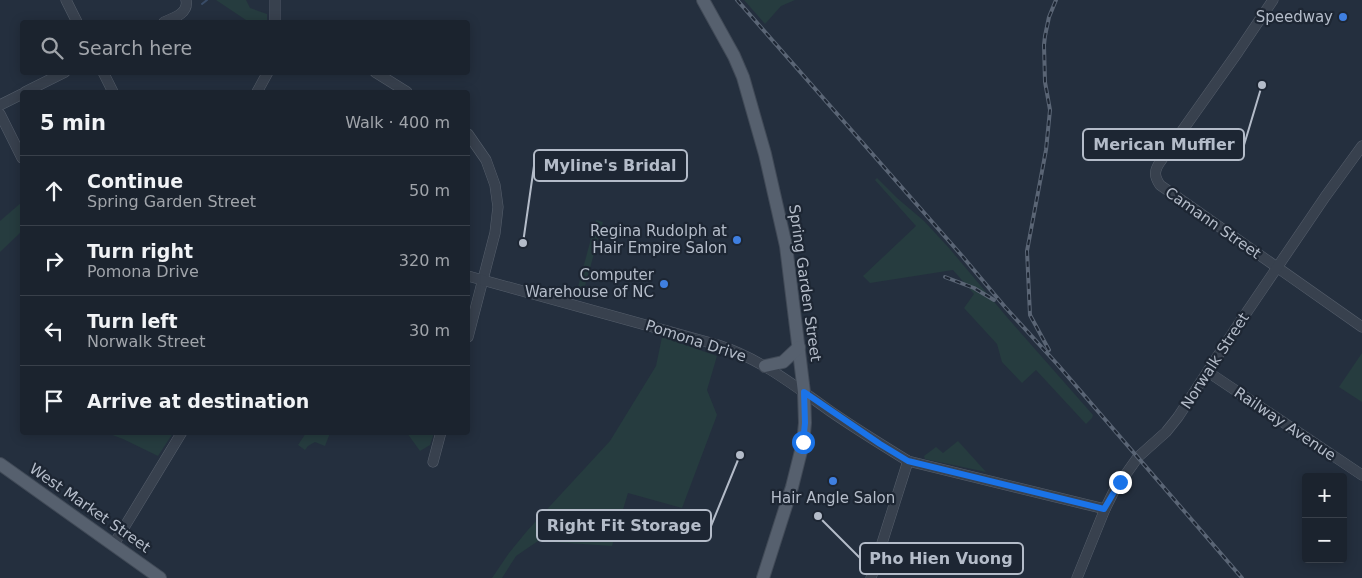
<!DOCTYPE html>
<meta charset="utf-8">
<style>
:root{--surface:#1b232e;--page:#282f3a;--text:#f1f3f6;--muted:#a0a4aa;--line:#39404a}
body{margin:0;font-family:"DejaVu Sans",sans-serif;background:var(--page);color:var(--text)}
.controls{position:absolute;right:15px;bottom:15px;display:grid;overflow:hidden;border-radius:5px;box-shadow:0 2px 12px #0003}
.controls button{width:45px;height:45px;display:grid;place-items:center;padding:0;border:0;border-bottom:1px solid var(--line);background:var(--surface);color:var(--text);font:25px sans-serif}
.stop{position:absolute;width:15px;height:15px;margin:-11px;border:4px solid #1a73e8;border-radius:50%;background:#fff}
.stop.end{background:#1a73e8;border-color:#fff;box-shadow:0 1px 5px #0008}
.list{margin:0;padding:0;list-style:none}
h2{display:flex;justify-content:space-between;align-items:center;height:65px;margin:0;padding:0 20px;font-size:21px}
h2 small{font-size:16px;font-weight:400;color:var(--muted)}
.list li{display:grid;grid-template-columns:32px 1fr auto;gap:15px;align-items:center;box-sizing:border-box;height:70px;padding:0 20px;border-top:1px solid var(--line)}
.list b{display:block;font-size:19px;white-space:nowrap}
.list p{margin:0;font-size:16px;white-space:nowrap;color:var(--muted)}
.list em{font-size:16px;font-style:normal;color:var(--muted)}
.icon{flex:none;width:28px;height:28px;fill:none;stroke:currentColor;stroke-width:2;stroke-linecap:round;stroke-linejoin:round}
.map{position:relative;flex:none;width:1362px;height:578px;overflow:hidden}
.search{position:absolute;background:var(--surface);box-shadow:0 2px 12px #0003;left:20px;top:20px;width:450px;height:55px;display:flex;align-items:center;gap:12px;box-sizing:border-box;padding:0 18px;border-radius:5px;color:var(--muted);font-size:19px}
.panel{position:absolute;background:var(--surface);box-shadow:0 2px 12px #0003;left:20px;top:90px;width:450px;height:345px;border-radius:5px}
.map>svg:first-child{display:block}
</style>
<div class="map">
<svg width="1362" height="578" viewBox="0 0 1362 578">
<rect width="100%" height="100%" fill="#242f3e"/>
<!-- green -->
<g fill="#263c3f">
<path d="M216 0H246L250 8 267 14V22H249Z"/>
<path d="M744 0H795L781 6 765 24Z"/>
<path d="M877 178 897 198 924 221 949 248 1006 316 1093 415 1092 418 1086 424 1036 370 1022 383 1002 362 997 344 964 308 974 294 953 270 870 283 863 276 916 226 875 180Z"/>
<path d="M22 202V231L0 252V221Z"/>
<path d="M596 220 603 222 581 300 575 298Z"/>
<path d="M662 337 717 356 707 390 717 415 682 508 628 493 612 546 538 541 516 556 502 578H492L509 553 527 531 610 441 656 366Z"/>
<path d="M1362 353V402L1339 387Z"/>
<path d="M107 433H173L158 456 123 439Z"/>
<path d="M306 433V432L330 433 325 446 315 442 308 446 305 450 298 445Z"/>
<path d="M407 433H434L430 445 420 451Z"/>
<path d="M958 441 986 472 925 459 924 456 936 447 943 453Z"/>
</g>
<g fill="none" stroke-linecap="round" stroke-linejoin="round">
<!-- stream -->
<path stroke="#394c67" stroke-width="2" d="M202 4 207 0"/>
<defs>
<g id="minor">
<path d="M66 0 77 22"/>
<path d="M1273 0 1238 52 1160 162C1154 171 1154 176 1160 185L1362 327"/>
<path d="M164 22C174 18 189 13 186 0"/>
<path d="M275 22V0"/>
<path d="M103 72 113 92"/>
<path d="M375 72 407 92"/>
<path d="M25 92 65 72"/>
<path d="M257 92 268 72"/>
<path d="M0 105 22 94"/>
<path d="M0 114 22 158"/>
<path d="M468 134 486 160 495 185 498 207 495 233 468 337"/>
<path d="M468 276 718 345C761 359 795 386 830 411 856 429 882 445 908 461L1105 509"/>
<path d="M1208 372 1362 475"/>
<path d="M433 462 441 432"/>
<path d="M114 544 182 432"/>
<path d="M871 578 908 461"/>
<path d="M1077 578 1105 509 1114 491 1138 457 1166 432 1178 417 1236 328 1325 197 1362 146"/>
</g>
<g id="major">
<path d="M703 0 734 56 743 77 765 154 786 246 804 392 805 423 803 443 792 487 763 578"/>
<path d="M765 366 783 362 799 347"/>
<path d="M0 464 160 578"/>
</g>
</defs>
<!-- minor casing -->
<use href="#minor" stroke="#565f6c" stroke-width="11"/>
<!-- major casing -->
<use href="#major" stroke="#414a57" stroke-width="14"/>
<!-- minor -->
<use href="#minor" stroke="#38414e" stroke-width="10"/>
<!-- major -->
<use href="#major" stroke="#56606e" stroke-width="12"/>
<defs>
<g id="rail">
<path d="M737 0 963 257 1005 307 1058 365 1242 578"/>
<path d="M945 277 974 288 994 300"/>
<path d="M1049 350 1030 315 1027 251 1046 150 1050 110 1045 82 1044 45 1045 36 1049 17 1056 0"/>
</g>
</defs>
<!-- rail casing -->
<use href="#rail" stroke="#5a6575" stroke-width="4"/>
<!-- rail -->
<use href="#rail" stroke="#1d2633" stroke-width="2" stroke-dasharray="5.5" stroke-linecap="butt"/>
</g>
<g fill="none" stroke-linecap="round" stroke-linejoin="round">
<!-- route -->
<path stroke="#1a73e8" stroke-width="6" d="M803 442 805 423 804 392 880 444 908 461 1104 509 1120 482"/>
</g>
<!-- markers -->
<g fill="#3f7fe0" stroke="#1d2633" stroke-width="2">
<circle cx="1343" cy="17" r="5"/>
<circle cx="737" cy="240" r="5"/>
<circle cx="664" cy="284" r="5"/>
<circle cx="833" cy="481" r="5"/>
</g>
<g text-anchor="middle" stroke-width="4.5" stroke-linejoin="round" paint-order="stroke">
<!-- poi labels -->
<g font-size="15" fill="#b4bcc9" stroke="#1d2633" text-anchor="end">
<text x="1333" y="22">Speedway</text>
<text x="727" y="236">Regina Rudolph at<tspan x="727" dy="17">Hair Empire Salon</tspan></text>
<text x="654" y="280">Computer<tspan x="654" dy="17">Warehouse of NC</tspan></text>
<text x="833" y="503" text-anchor="middle">Hair Angle Salon</text>
</g>
<!-- street labels -->
<g font-size="15" fill="#b4bcc9" stroke="#1d2633">
<text transform="translate(1213 223) rotate(35)" y="5">Camann Street</text>
<text transform="translate(805 283) rotate(82)" y="5">Spring Garden Street</text>
<text transform="translate(696 341) rotate(18)" y="5">Pomona Drive</text>
<text transform="translate(1215 361) rotate(-57)" y="5">Norwalk Street</text>
<text transform="translate(1285 424) rotate(34)" y="5">Railway Avenue</text>
<text transform="translate(90 508) rotate(35)" y="5">West Market Street</text>
</g>
</g>
<!-- callouts -->
<path fill="none" stroke="#b4bcc9" stroke-width="2" d="M1262 85L1244 145M523 243L534 166M740 455L711 526M818 516L860 558"/>
<g fill="#b4bcc9" stroke="#1d2633" stroke-width="2">
<circle cx="1262" cy="85" r="5"/>
<circle cx="523" cy="243" r="5"/>
<circle cx="740" cy="455" r="5"/>
<circle cx="818" cy="516" r="5"/>
</g>
<g fill="#1d2633" stroke="#b4bcc9" stroke-width="2">
<rect x="1083" y="129" width="161" height="31" rx="5"/>
<rect x="534" y="150" width="153" height="31" rx="5"/>
<rect x="537" y="510" width="174" height="31" rx="5"/>
<rect x="860" y="543" width="163" height="31" rx="5"/>
</g>
<g font-size="16" text-anchor="middle" font-weight="bold" fill="#b4bcc9">
<text x="1164" y="150">Merican Muffler</text>
<text x="610" y="171">Myline's Bridal</text>
<text x="624" y="531">Right Fit Storage</text>
<text x="941" y="564">Pho Hien Vuong</text>
</g>
</svg>
<div class="controls">
<button>+</button>
<button>−</button>
</div>
<div class="stop" style="left:803px;top:442px"></div>
<div class="stop end" style="left:1120px;top:482px"></div>
<div class="search"><svg class="icon" aria-label="search" viewBox="0 0 24 24"><circle cx="10" cy="10" r="6"/><path d="M15 15l6 6"/></svg>Search here</div>
<section class="panel">
<h2>5 min<small>Walk · 400 m</small></h2>
<ul class="list">
<li><svg class="icon" aria-label="ahead" viewBox="0 0 24 24"><path d="M12 20V5M6 11l6-6 6 6"/></svg><div><b>Continue</b><p>Spring Garden Street</p></div><em>50 m</em></li>
<li><svg class="icon" aria-label="right" viewBox="0 0 24 24"><path d="M7 20v-9h11M14 6l5 5-5 5"/></svg><div><b>Turn right</b><p>Pomona Drive</p></div><em>320 m</em></li>
<li><svg class="icon" aria-label="left" viewBox="0 0 24 24"><path d="M17 20v-9H6M10 6l-5 5 5 5"/></svg><div><b>Turn left</b><p>Norwalk Street</p></div><em>30 m</em></li>
<li><svg class="icon" aria-label="arrive" viewBox="0 0 24 24"><path d="M6 21V4h12l-3 4 3 4H6"/></svg><div><b>Arrive at destination</b></div></li>
</ul>
</section>
</div>
